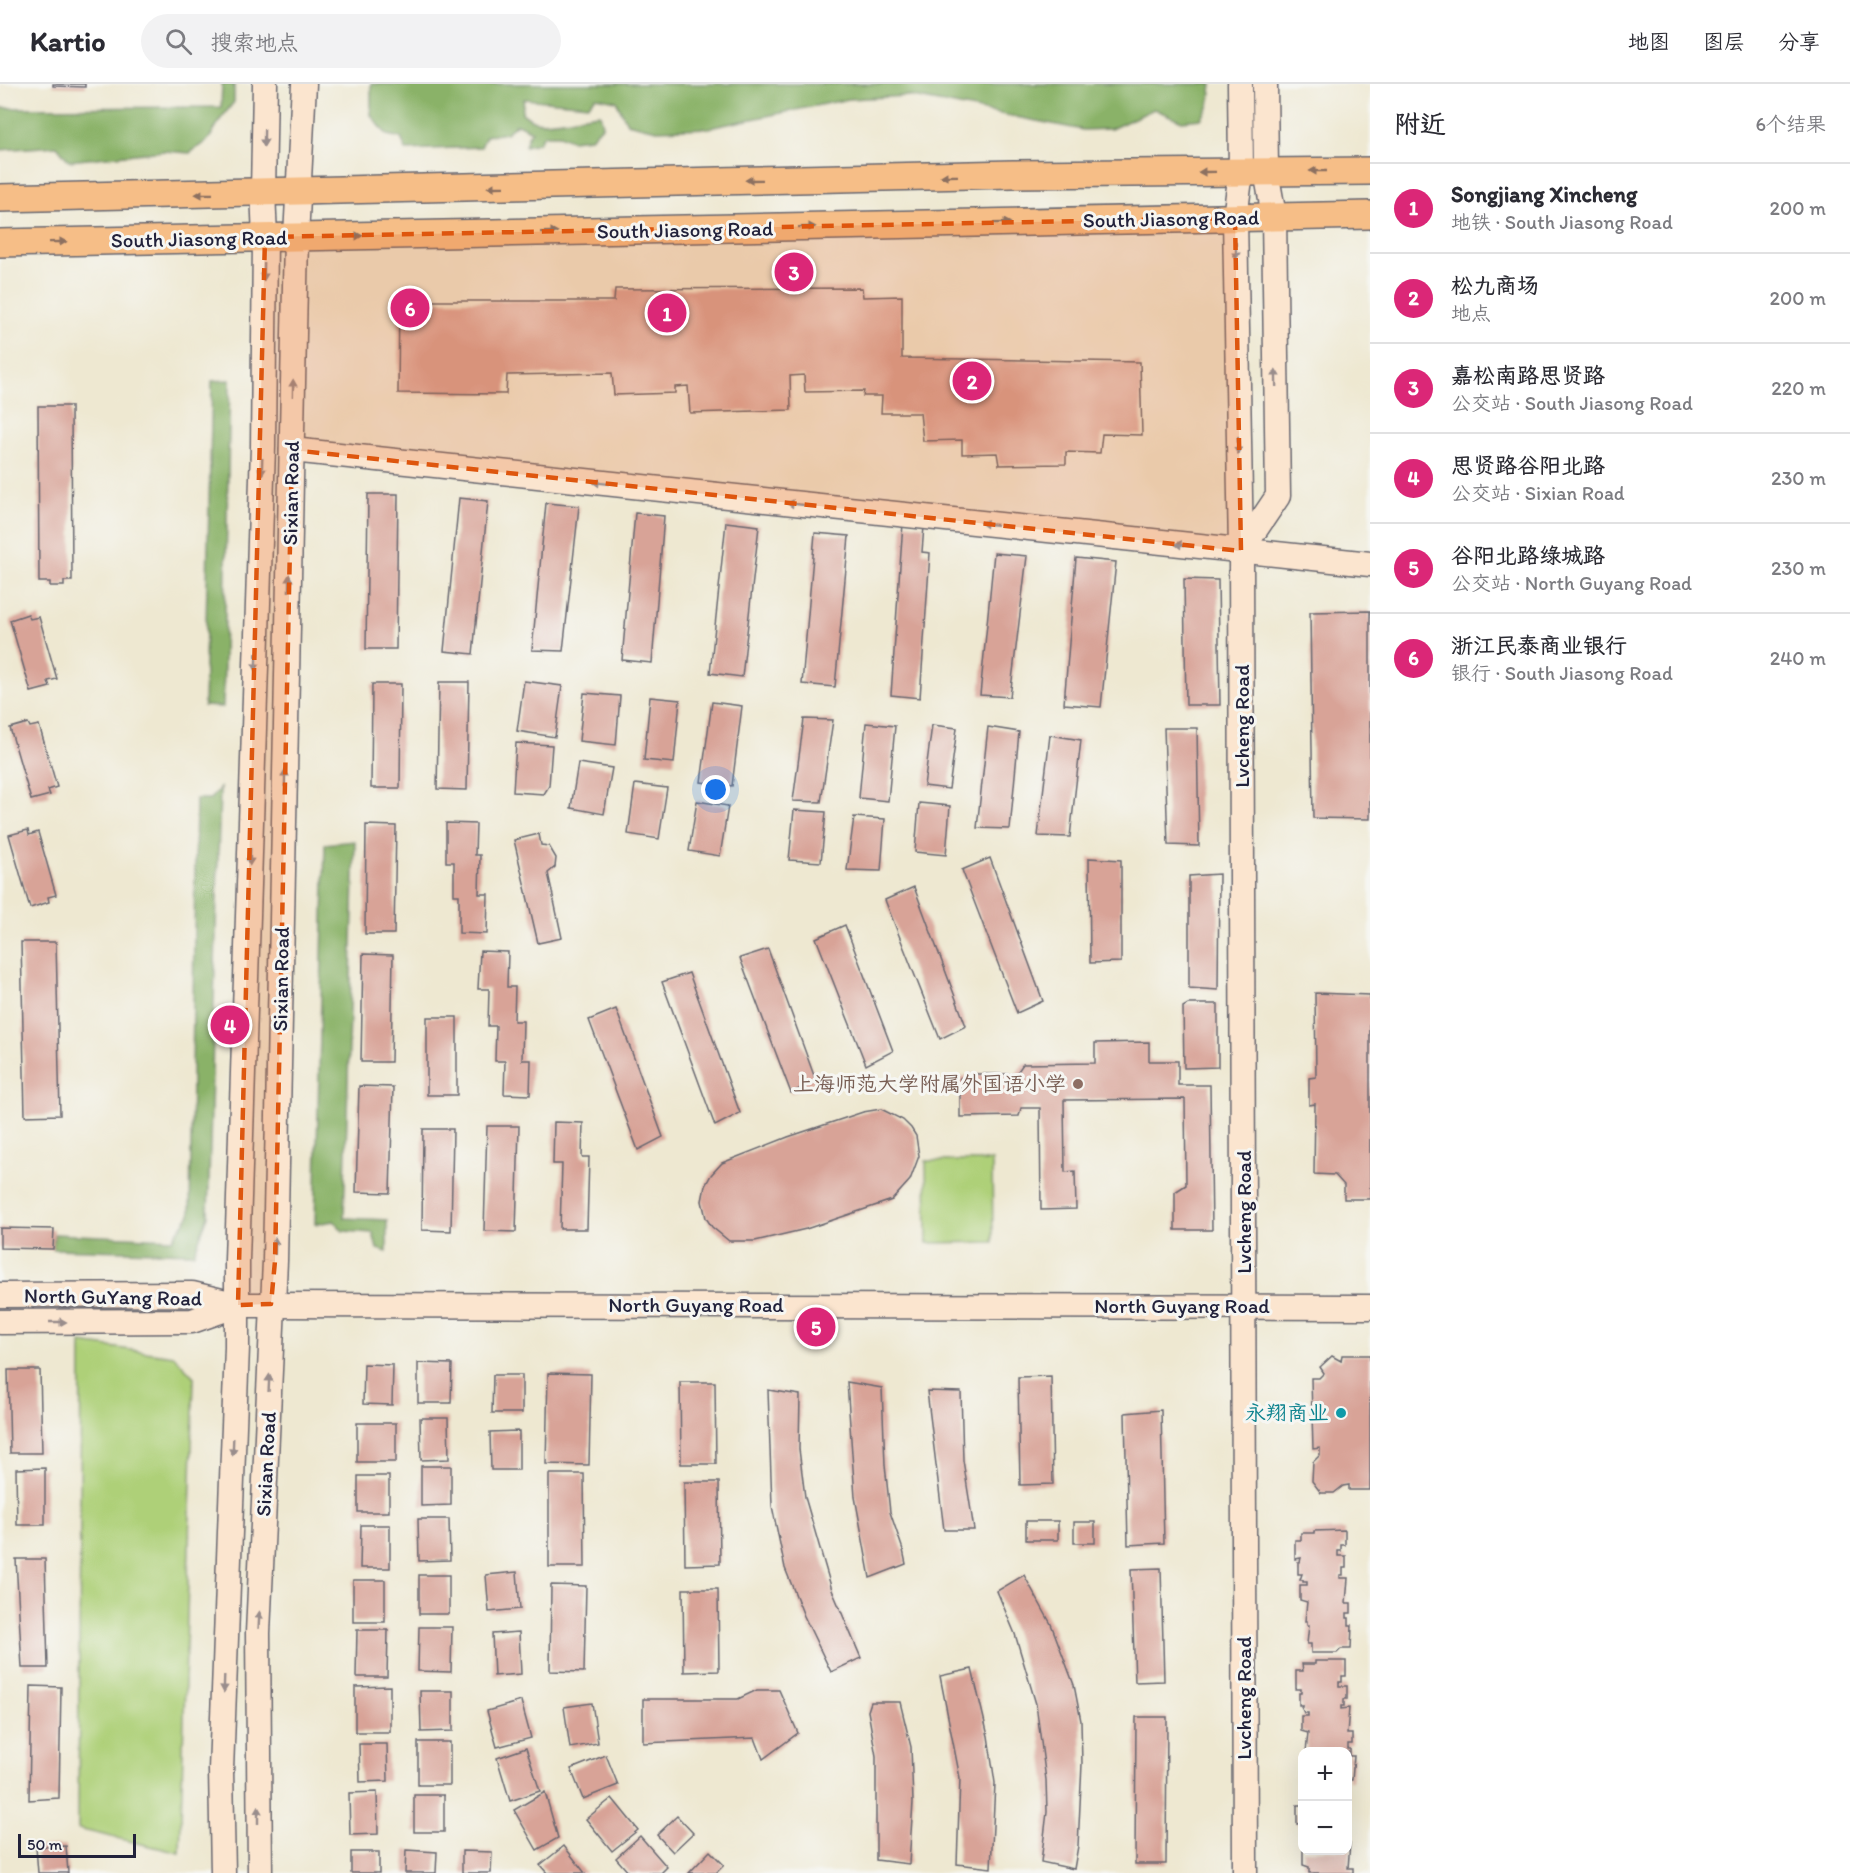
<!DOCTYPE html>
<html lang="zh">
<meta charset="utf-8">
<style>
:root{--surface:#fff;--page:#f2f2f3;--text:#2b2b33;--muted:#7c7c81;--line:#e1e1e2;--accent:#db2777}
body{margin:0;font-family:Itim,"LXGW WenKai TC",sans-serif;background:var(--page);color:var(--text)}
.controls{position:absolute;right:18px;bottom:18px;display:grid;overflow:hidden;border-radius:12px;box-shadow:0 6px 24px #0002}
.controls button{width:54px;height:54px;display:grid;place-items:center;padding:0;border:0;border-bottom:2px solid var(--line);background:var(--surface);color:var(--text);font:30px sans-serif}
.scale{position:absolute;left:18px;bottom:15px;width:118px;box-sizing:border-box;padding-left:6px;border:3px solid #22223b;border-top:0;font-size:16px;line-height:21px;white-space:nowrap;color:#22223b;-webkit-text-stroke:4px #f6f6f2;paint-order:stroke}
.you{position:absolute;left:716px;top:706px;width:21px;height:21px;margin:-15px;border:4px solid #fff;border-radius:50%;background:#1a73e8;box-shadow:0 0 0 9px #1a73e833}
.badge{display:grid;place-items:center;width:39px;height:39px;border-radius:50%;background:var(--accent);color:#fff;font-size:20px;font-weight:700}
.pin{position:absolute;translate:-50% -50%;border:3px solid #fff;box-shadow:0 2px 6px #0006}
.list{margin:0;padding:0;list-style:none}
h2{display:flex;justify-content:space-between;align-items:center;height:78px;margin:0;padding:0 24px;font-size:26px}
h2 small{font-size:20px;font-weight:400;color:var(--muted)}
.list li{display:grid;grid-template-columns:39px 1fr auto;gap:18px;align-items:center;box-sizing:border-box;height:90px;padding:0 24px;border-top:2px solid var(--line)}
.list b{display:block;font-size:22px;white-space:nowrap}
.list p{margin:0;font-size:20px;white-space:nowrap;color:var(--muted)}
.list em{font-size:20px;font-style:normal;color:var(--muted)}
.icon{flex:none;width:33px;height:33px;fill:none;stroke:currentColor;stroke-width:2;stroke-linecap:round;stroke-linejoin:round}
.map{position:relative;flex:none;width:1370px;height:1789px;overflow:hidden}
header{display:flex;align-items:center;gap:36px;box-sizing:border-box;height:84px;padding:0 30px;background:var(--surface);border-bottom:2px solid var(--line)}
header strong{font-size:28px}
nav{display:flex;gap:33px;margin-inline-start:auto;font-size:21px}
.search{width:420px;height:54px;background:var(--page);display:flex;align-items:center;gap:15px;box-sizing:border-box;padding:0 21px;border-radius:33px;color:var(--muted);font-size:22px}
main{display:flex}
aside{flex:1;background:var(--surface)}
.map>svg:first-child{display:block}
</style>
<header>
<strong>Kartio</strong>
<div class="search"><svg class="icon" aria-label="search" viewBox="0 0 24 24"><circle cx="10" cy="10" r="6"/><path d="M15 15l6 6"/></svg>搜索地点</div>
<nav><a>地图</a><a>图层</a><a>分享</a></nav>
</header>
<main>
<div class="map">
<svg width="1370" height="1789" viewBox="0 0 1370 1789">
<rect width="100%" height="100%" fill="#f6f6f2"/>
<filter id="ink" filterUnits="userSpaceOnUse"><feTurbulence type="fractalNoise" baseFrequency=".0167" numOctaves="2"/><feDisplacementMap in="SourceGraphic" scale="12" xChannelSelector="R" yChannelSelector="G"/><feConvolveMatrix kernelMatrix="1 2 1 2 8 2 1 2 1" color-interpolation-filters="sRGB"/></filter>
<filter id="wash" filterUnits="userSpaceOnUse"><feTurbulence type="fractalNoise" baseFrequency=".008" numOctaves="4" result="noise"/><feDisplacementMap in="SourceGraphic" scale="24" xChannelSelector="R" yChannelSelector="G"/><feGaussianBlur stdDeviation="1.35" result="paint"/><feColorMatrix in="noise" values="0 0 0 0 0 0 0 0 0 0 0 0 0 0 0 0 0 1.4 0 .05"/><feComposite in="paint" operator="in"/></filter>
<g filter="url(#wash)">
<rect width="100%" height="100%" fill="#eee8d1"/>
<!-- green -->
<g fill="#aed078" stroke="#68795a" stroke-width="1.5">
<path d="M926 1077H992L993 1158 927 1159Z"/>
<path d="M81 1259 174 1272 194 1293 180 1769 78 1745Z"/>
</g>
<!-- forest -->
<g fill="#8ab268" stroke="#566a52" stroke-width="1.5">
<path d="M222 0H234V18L220 36 209 55 190 69 164 67 69 77 57 62 0 66V24L221 23Z"/>
<path d="M371 0H1212L1209 22 1201 35 1182 37 1154 25 1111 45 1083 46 908 12 849 15 709 44 657 46 627 39 616 17 596 13 588 21 524 15 522 29C526 32 531 36 535 37 549 41 584 31 600 30L603 41 591 54 571 56 559 51H544L538 59 525 62 528 52 532 47 517 40 506 49 486 52 481 63 406 66 401 54 387 51 371 31Z"/>
<path d="M230 296 223 623 204 622 212 297Z"/>
<path d="M220 704 208 1132 194 1169 53 1165 54 1150 172 1155 190 1131 196 715H210Z"/>
<path d="M355 757 344 1134 387 1136V1168L377 1165 373 1149 343 1147 334 1137 315 1140 325 760Z"/>
</g>
<g id="blocks">
<!-- building -->
<g fill="#d8a397">
<path d="M53 0H85V3L53 2Z"/>
<path d="M862 204 863 213 902 212V274L1140 278 1142 351 1102 350 1100 369 1066 368V380L999 381 997 369 962 370V356L923 357 920 329H881L882 312H863L864 307 805 308 804 291 790 292 791 326 690 329 688 302 675 303V309L614 311 612 289 507 291 506 310 398 309 399 217H614L615 205Z"/>
<path d="M38 322H71L72 497H64V502H50V498H39Z"/>
<path d="M368 410H398L396 565H366Z"/>
<path d="M459 414 488 417 473 570 444 567Z"/>
<path d="M546 419 579 422 563 567 532 566Z"/>
<path d="M635 429 664 432 652 579 622 576Z"/>
<path d="M726 438 759 442 742 593 710 589Z"/>
<path d="M903 439 924 442 922 468 930 469 920 614 891 611Z"/>
<path d="M815 449 849 452 835 603 802 600Z"/>
<path d="M994 469 1027 472 1010 613 980 611Z"/>
<path d="M1076 474 1116 478 1101 623 1064 620Z"/>
<path d="M1184 495 1218 496 1220 621H1186Z"/>
<path d="M1370 527V735L1313 734 1310 528Z"/>
<path d="M28 530 30 535 39 533 57 595 48 597 50 603 31 608 10 536Z"/>
<path d="M524 597 562 602 555 653 517 647Z"/>
<path d="M439 598H469L467 706 437 705Z"/>
<path d="M372 600H401L400 704H371Z"/>
<path d="M584 609 620 612 616 661 579 657Z"/>
<path d="M650 613 680 616 674 679 644 676Z"/>
<path d="M712 618 742 622 732 702 701 698Z"/>
<path d="M804 635 833 636 821 718 793 717Z"/>
<path d="M28 639 30 643 39 641 57 703 48 706 50 711 31 716 10 644Z"/>
<path d="M866 639 895 642 888 717 859 714Z"/>
<path d="M932 641 957 644 949 705 924 702Z"/>
<path d="M988 643 1019 648 1010 745 977 744Z"/>
<path d="M1164 644H1197L1199 762 1168 761Z"/>
<path d="M1050 651 1081 656 1070 753 1038 752Z"/>
<path d="M516 659 552 661 549 702 544 710 513 708Z"/>
<path d="M578 679 612 684 604 730 571 724Z"/>
<path d="M635 700 667 704 659 755 628 750Z"/>
<path d="M697 717 728 722 720 772 689 767Z"/>
<path d="M919 719 950 722 946 771 915 768Z"/>
<path d="M794 726 826 728 821 778 789 776Z"/>
<path d="M854 733 885 735 881 787 847 786Z"/>
<path d="M446 739 476 740 475 771H480L479 810H488L487 850 459 849V811H454V778H446Z"/>
<path d="M366 741 396 742 394 850H365Z"/>
<path d="M28 746 29 751 38 748 56 811 48 813 49 818 30 824 9 751Z"/>
<path d="M539 750 541 761 549 762 556 774 555 783 548 789 562 854 538 859 514 756Z"/>
<path d="M990 774 1043 917 1017 929 962 786Z"/>
<path d="M1089 774 1121 776V878L1090 879Z"/>
<path d="M1219 790 1218 906 1189 904V792Z"/>
<path d="M914 803 966 942 940 955 885 816Z"/>
<path d="M845 841 893 967 866 981 816 854Z"/>
<path d="M21 858H56L60 1031 25 1032Z"/>
<path d="M768 865 816 997 791 1009 740 874Z"/>
<path d="M480 867 508 868 507 903H515L514 937H523L522 976H531L530 1011 504 1010 505 977H495L496 942H488L489 905H478Z"/>
<path d="M363 870 393 871 391 978H361Z"/>
<path d="M689 889 740 1029 715 1042 662 898Z"/>
<path d="M1315 909 1370 911V1115H1344V1101L1335 1091 1314 1090 1315 1020 1309 1021V994L1316 993Z"/>
<path d="M1188 920H1218V983L1184 984 1183 923Z"/>
<path d="M616 925 663 1053 638 1066 589 936Z"/>
<rect x="427" y="933" width="30" height="78"/>
<path d="M1149 958V977H1178V1001H1210L1212 1146H1175V1108L1186 1101 1185 1015 1064 1016 1065 1088 1075 1087 1076 1125 1041 1126 1040 1024H1021L1019 1032 960 1033V994L972 990H1016L1023 980 1095 979V959Z"/>
<path d="M359 1002 393 1003 390 1109 356 1108Z"/>
<path d="M881 1025 903 1036 911 1044 916 1052 919 1072 910 1096 892 1116 806 1145 755 1157H729L712 1143 706 1134 702 1117 705 1102 711 1091 722 1079 788 1053 863 1028Z"/>
<path d="M554 1038 583 1039 582 1073H589L587 1145H560L562 1080H553Z"/>
<path d="M487 1042H519L516 1148 484 1147Z"/>
<path d="M423 1045H453L451 1147 422 1146Z"/>
<path d="M0 1144 54 1145 53 1165 0 1164Z"/>
<path d="M1342 1271H1370V1406H1349V1401L1343 1402 1334 1409H1321L1312 1397 1313 1378 1320 1371V1364L1313 1365 1311 1294H1319L1324 1289 1320 1283 1332 1272 1341 1277Z"/>
<path d="M418 1279 452 1280 451 1319H418Z"/>
<path d="M364 1280 393 1281 392 1321 363 1320Z"/>
<path d="M8 1286H40L42 1369H10Z"/>
<path d="M548 1289 591 1290 589 1381 546 1380Z"/>
<path d="M493 1291H522V1329H492Z"/>
<path d="M1051 1292 1053 1400 1020 1401 1018 1293Z"/>
<path d="M680 1298H715L716 1380H681Z"/>
<path d="M847 1298 882 1304 885 1381 890 1428 903 1466 906 1480 870 1494 855 1413Z"/>
<path d="M768 1306 800 1311 799 1365 805 1413 832 1506 861 1574 831 1588 804 1532 785 1484 772 1422Z"/>
<path d="M927 1307 961 1308 963 1376 974 1446H944Z"/>
<path d="M1161 1326 1164 1459 1128 1461 1125 1329Z"/>
<path d="M420 1334H448L449 1375 421 1376Z"/>
<rect x="357" y="1339" width="39" height="39"/>
<path d="M519 1347V1386H491L490 1348Z"/>
<path d="M421 1382H451V1421L421 1422Z"/>
<path d="M45 1384V1441H17L16 1385Z"/>
<path d="M549 1390H584L585 1483H549Z"/>
<rect x="358" y="1392" width="31" height="36"/>
<path d="M684 1398H719L720 1480 685 1481Z"/>
<path d="M418 1435H449L450 1476 419 1477Z"/>
<rect x="1026" y="1437" width="32" height="19"/>
<rect x="1074" y="1438" width="21" height="21"/>
<path d="M361 1441H390V1484H360Z"/>
<path d="M1345 1446V1461H1341V1467H1338V1472H1346V1484H1343V1491H1340V1494H1348L1346 1519H1351V1529H1347V1534H1349V1541H1352L1351 1565H1341L1337 1569H1311V1560H1307L1309 1541H1307V1537H1305L1307 1518 1300 1516V1501H1307V1498H1303V1496H1300L1302 1490H1298V1478H1300L1301 1474 1295 1475V1456H1301V1449H1314V1447Z"/>
<path d="M16 1475H45L48 1584H22Z"/>
<path d="M1161 1484 1164 1597 1135 1598 1131 1485Z"/>
<path d="M517 1488 520 1525 489 1528 486 1491Z"/>
<rect x="419" y="1491" width="30" height="39"/>
<path d="M1024 1491 1051 1540 1074 1601 1081 1637 1082 1680 1078 1762 1074 1785 1041 1778 1047 1728 1046 1696 1036 1620 1015 1550 997 1507Z"/>
<rect x="353" y="1496" width="32" height="42"/>
<path d="M551 1501 586 1502 584 1588 550 1587Z"/>
<path d="M683 1505H718L719 1587 684 1588Z"/>
<path d="M419 1543H452L451 1588 418 1587Z"/>
<path d="M357 1546H388L387 1593H356Z"/>
<path d="M519 1548 521 1590 494 1592 492 1550Z"/>
<path d="M1315 1577H1346V1592H1342V1598H1339V1602H1347V1615H1344V1622H1341V1625L1349 1624 1347 1650H1352V1660H1348V1665H1350V1672H1354L1352 1696H1348V1668H1306L1308 1649 1301 1647V1632H1308V1629H1304L1301 1623H1303V1621H1299V1609H1301V1605H1296V1587H1303L1302 1580H1315Z"/>
<path d="M972 1585 988 1652 995 1699 991 1784 957 1780 960 1694 940 1592Z"/>
<path d="M31 1602 61 1603 59 1714 29 1716Z"/>
<path d="M390 1602V1648H355V1603Z"/>
<path d="M757 1606H779L798 1649 763 1675 755 1654 643 1659V1615H738Z"/>
<path d="M420 1607H453V1647L421 1648Z"/>
<path d="M521 1617 531 1654 497 1663 487 1627Z"/>
<path d="M871 1618H900L911 1663 913 1718 909 1780 876 1776V1672L868 1627Z"/>
<path d="M592 1619 598 1659 570 1664 564 1623Z"/>
<path d="M1136 1633H1167L1166 1780H1135Z"/>
<rect x="418" y="1658" width="32" height="43"/>
<path d="M359 1660H387L388 1697 360 1698Z"/>
<path d="M526 1664 540 1707 510 1717 497 1674Z"/>
<path d="M606 1671 618 1701 583 1715 571 1685Z"/>
<path d="M377 1708 378 1750 350 1751 349 1709Z"/>
<path d="M545 1708 558 1754 537 1766 514 1726Z"/>
<rect x="414" y="1711" width="30" height="37"/>
<path d="M612 1714 638 1746 612 1767 586 1735Z"/>
<path d="M1297 1721H1302V1739L1297 1740Z"/>
<path d="M677 1732 693 1749 673 1768 657 1751Z"/>
<path d="M640 1752 667 1783 661 1789H629L616 1774Z"/>
<path d="M1348 1759H1350L1348 1784H1353V1789H1309V1783L1303 1781V1766H1348Z"/>
<path d="M66 1762 68 1789H38L36 1763Z"/>
<path d="M564 1762 585 1789H547L540 1781Z"/>
<path d="M406 1766 437 1768 436 1789H405Z"/>
<path d="M462 1767 492 1768 491 1789H462Z"/>
<path d="M710 1767 724 1781 716 1789H689Z"/>
<rect x="351" y="1768" width="28" height="21"/>
</g>
</g>
</g>
<g filter="url(#ink)">
<use href="#blocks" fill-opacity="0" stroke="#696770" stroke-width="1.5"/>
<g fill="none" stroke-linecap="round" stroke-linejoin="round">
<defs>
<g id="secondary">
<path d="M1240 0 1241 87 1235 134 1241 467 1245 1789"/>
<path d="M292 366 1370 480"/>
<path d="M1241 467 1278 412 1274 132 1266 87 1265 0"/>
<path d="M0 1211 192 1210 238 1221 1370 1223"/>
<path d="M0 1238 192 1237 238 1221"/>
<path d="M223 1789 221 1686 237 1263V1176L263 363 265 153 263 108 265 0"/>
<path d="M260 1789 258 1549 275 1177 296 153 304 0"/>
</g>
<g id="primary">
<path d="M0 114 1013 90 1370 87"/>
<path d="M0 159 1370 131"/>
</g>
</defs>
<!-- secondary casing -->
<use href="#secondary" stroke="#696770" stroke-width="27"/>
<!-- primary casing -->
<use href="#primary" stroke="#696770" stroke-width="30"/>
<!-- secondary -->
<use href="#secondary" stroke="#fbe5cf" stroke-width="24"/>
<!-- primary -->
<use href="#primary" stroke="#f6be87" stroke-width="27"/>
</g>
<!-- one-way arrows -->
<defs><path id="oneway-solid" d="M-6-.8H1V-3.2L6.5 0L1 3.2V.8H-6Z" transform="scale(1.5)"/></defs>
<g fill="#998d8c">
<use href="#oneway-solid" transform="translate(264 54) rotate(91)"/>
<use href="#oneway-solid" transform="translate(1236 167) rotate(89)"/>
<use href="#oneway-solid" transform="translate(264 188) rotate(91)"/>
<use href="#oneway-solid" transform="translate(1276 294) rotate(-91)"/>
<use href="#oneway-solid" transform="translate(293 304) rotate(-89)"/>
<use href="#oneway-solid" transform="translate(1238 362) rotate(89)"/>
<use href="#oneway-solid" transform="translate(262 383) rotate(92)"/>
<use href="#oneway-solid" transform="translate(601 399) rotate(-174)"/>
<use href="#oneway-solid" transform="translate(795 420) rotate(-174)"/>
<use href="#oneway-solid" transform="translate(989 440) rotate(-174)"/>
<use href="#oneway-solid" transform="translate(1183 461) rotate(-174)"/>
<use href="#oneway-solid" transform="translate(289 499) rotate(-89)"/>
<use href="#oneway-solid" transform="translate(256 578) rotate(92)"/>
<use href="#oneway-solid" transform="translate(285 694) rotate(-89)"/>
<use href="#oneway-solid" transform="translate(250 773) rotate(92)"/>
<use href="#oneway-solid" transform="translate(275 1162) rotate(-89)"/>
<use href="#oneway-solid" transform="translate(58 1238)"/>
<use href="#oneway-solid" transform="translate(269 1299) rotate(-87)"/>
<use href="#oneway-solid" transform="translate(233 1363) rotate(92)"/>
<use href="#oneway-solid" transform="translate(259 1536) rotate(-87)"/>
<use href="#oneway-solid" transform="translate(224 1600) rotate(92)"/>
<use href="#oneway-solid" transform="translate(258 1731) rotate(-90)"/>
</g>
<g fill="#8c7061">
<use href="#oneway-solid" transform="translate(1318 87) rotate(180)"/>
<use href="#oneway-solid" transform="translate(1207 88) rotate(179)"/>
<use href="#oneway-solid" transform="translate(949 92) rotate(179)"/>
<use href="#oneway-solid" transform="translate(754 96) rotate(179)"/>
<use href="#oneway-solid" transform="translate(496 103) rotate(179)"/>
<use href="#oneway-solid" transform="translate(204 110) rotate(179)"/>
<use href="#oneway-solid" transform="translate(1002 139) rotate(-1)"/>
<use href="#oneway-solid" transform="translate(807 143) rotate(-1)"/>
<use href="#oneway-solid" transform="translate(549 148) rotate(-1)"/>
<use href="#oneway-solid" transform="translate(354 152) rotate(-1)"/>
<use href="#oneway-solid" transform="translate(58 158) rotate(-1)"/>
</g>
</g>
<!-- marked area -->
<path fill="#de560e" fill-opacity="0.2" stroke="#de560e" stroke-width="4.5" stroke-dasharray="12 8" stroke-linejoin="round" d="M1235 134 1241 467 292 366 275 1177 271 1220 238 1221 265 153Z"/>
<!-- markers -->
<circle fill="#8d6e63" stroke="#f6f6f2" stroke-width="2" cx="1078" cy="1000" r="6"/>
<circle fill="#0f9aa8" stroke="#f6f6f2" stroke-width="2" cx="1341" cy="1329" r="6"/>
<g text-anchor="middle" stroke-width="6" stroke-linejoin="round" paint-order="stroke">
<!-- street labels -->
<g font-size="21" fill="#22223b" stroke="#f6f6f2">
<text transform="translate(1171 135) rotate(-1)" y="7">South Jiasong Road</text>
<text transform="translate(685 146) rotate(-1)" y="7">South Jiasong Road</text>
<text transform="translate(199 155) rotate(-1)" y="7">South Jiasong Road</text>
<text transform="translate(291 409) rotate(-89)" y="7">Sixian Road</text>
<text transform="translate(1242 642) rotate(-90)" y="7">Lvcheng Road</text>
<text transform="translate(281 895) rotate(-89)" y="7">Sixian Road</text>
<text transform="translate(1244 1128) rotate(-90)" y="7">Lvcheng Road</text>
<text transform="translate(113 1213) rotate(1)" y="7">North GuYang Road</text>
<text x="696" y="1228">North Guyang Road</text>
<text x="1182" y="1229">North Guyang Road</text>
<text transform="translate(266 1380) rotate(-87)" y="7">Sixian Road</text>
<text transform="translate(1244 1614) rotate(-90)" y="7">Lvcheng Road</text>
</g>
<!-- education labels -->
<g font-size="21" fill="#785e54" stroke="#f6f6f2" text-anchor="end">
<text x="1066" y="1007">上海师范大学附属外国语小学</text>
</g>
<!-- culture labels -->
<g font-size="21" fill="#0d838f" stroke="#f6f6f2" text-anchor="end">
<text x="1329" y="1336">永翔商业</text>
</g>
</g>
</svg>
<div class="controls">
<button>+</button>
<button>−</button>
</div>
<div class="scale">50 m</div>
<div class="you"></div>
<div class="pin badge" style="left:667px;top:229px">1</div>
<div class="pin badge" style="left:972px;top:297px">2</div>
<div class="pin badge" style="left:794px;top:188px">3</div>
<div class="pin badge" style="left:230px;top:941px">4</div>
<div class="pin badge" style="left:816px;top:1243px">5</div>
<div class="pin badge" style="left:410px;top:224px">6</div>
</div>
<aside>
<h2>附近<small>6个结果</small></h2>
<ul class="list">
<li><span class="badge">1</span><div><b>Songjiang Xincheng</b><p>地铁 · South Jiasong Road</p></div><em>200 m</em></li>
<li><span class="badge">2</span><div><b>松九商场</b><p>地点</p></div><em>200 m</em></li>
<li><span class="badge">3</span><div><b>嘉松南路思贤路</b><p>公交站 · South Jiasong Road</p></div><em>220 m</em></li>
<li><span class="badge">4</span><div><b>思贤路谷阳北路</b><p>公交站 · Sixian Road</p></div><em>230 m</em></li>
<li><span class="badge">5</span><div><b>谷阳北路绿城路</b><p>公交站 · North Guyang Road</p></div><em>230 m</em></li>
<li><span class="badge">6</span><div><b>浙江民泰商业银行</b><p>银行 · South Jiasong Road</p></div><em>240 m</em></li>
</ul>
</aside>
</main>
